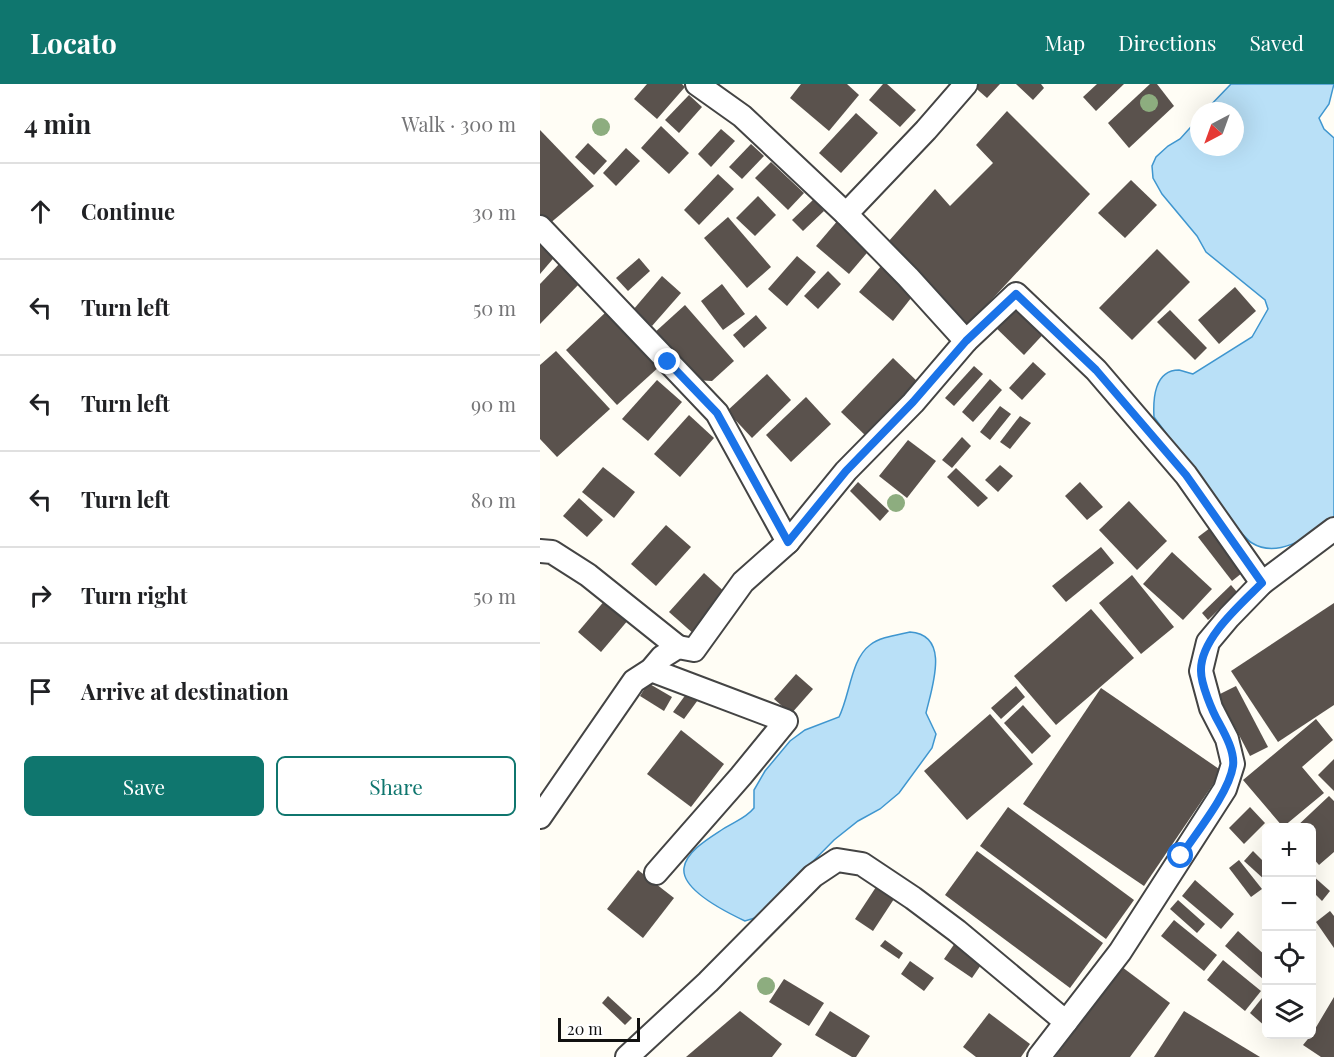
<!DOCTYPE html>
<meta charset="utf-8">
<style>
:root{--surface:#fff;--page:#f2f2f2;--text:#202124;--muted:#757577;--line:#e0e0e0;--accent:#0f766e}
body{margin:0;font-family:"Playfair Display",serif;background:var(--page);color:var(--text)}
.controls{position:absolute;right:18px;bottom:18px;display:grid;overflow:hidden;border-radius:9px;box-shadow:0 6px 24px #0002}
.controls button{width:54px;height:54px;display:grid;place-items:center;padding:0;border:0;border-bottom:2px solid var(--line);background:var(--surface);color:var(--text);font:30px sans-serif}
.compass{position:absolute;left:650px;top:18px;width:54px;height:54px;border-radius:50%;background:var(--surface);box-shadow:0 6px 24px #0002;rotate:221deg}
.scale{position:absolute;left:18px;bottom:15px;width:82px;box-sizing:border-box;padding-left:6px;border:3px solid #111;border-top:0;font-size:16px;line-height:21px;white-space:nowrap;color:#111;-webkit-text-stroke:4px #fff;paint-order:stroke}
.stop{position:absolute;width:18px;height:18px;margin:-14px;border:4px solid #1a73e8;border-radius:50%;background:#fff}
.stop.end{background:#1a73e8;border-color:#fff;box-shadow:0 2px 6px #0008}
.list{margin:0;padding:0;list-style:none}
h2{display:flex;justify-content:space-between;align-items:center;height:78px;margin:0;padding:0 24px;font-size:26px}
h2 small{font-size:20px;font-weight:400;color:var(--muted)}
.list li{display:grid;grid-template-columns:39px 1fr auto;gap:18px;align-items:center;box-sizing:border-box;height:96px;padding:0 24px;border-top:2px solid var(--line)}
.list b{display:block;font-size:22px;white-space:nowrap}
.list em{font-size:20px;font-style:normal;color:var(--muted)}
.actions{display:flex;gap:12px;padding:18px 24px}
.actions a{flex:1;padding:14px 0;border:2px solid var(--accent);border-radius:9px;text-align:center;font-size:21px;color:var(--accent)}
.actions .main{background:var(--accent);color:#fff}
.icon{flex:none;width:33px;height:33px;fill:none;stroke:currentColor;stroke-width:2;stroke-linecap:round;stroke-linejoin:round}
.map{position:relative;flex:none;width:794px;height:973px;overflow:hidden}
header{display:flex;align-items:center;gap:36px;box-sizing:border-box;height:84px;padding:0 30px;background:var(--accent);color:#fff}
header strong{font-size:28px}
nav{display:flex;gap:33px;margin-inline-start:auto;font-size:21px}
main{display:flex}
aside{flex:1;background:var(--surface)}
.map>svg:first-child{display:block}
</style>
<header>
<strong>Locato</strong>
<nav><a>Map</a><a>Directions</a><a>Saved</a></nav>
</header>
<main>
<aside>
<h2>4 min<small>Walk · 300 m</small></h2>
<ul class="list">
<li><svg class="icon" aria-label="ahead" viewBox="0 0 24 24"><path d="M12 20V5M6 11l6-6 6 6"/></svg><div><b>Continue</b></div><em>30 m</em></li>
<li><svg class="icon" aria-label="left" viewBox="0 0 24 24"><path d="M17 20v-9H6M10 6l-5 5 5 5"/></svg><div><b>Turn left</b></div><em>50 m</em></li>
<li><svg class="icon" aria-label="left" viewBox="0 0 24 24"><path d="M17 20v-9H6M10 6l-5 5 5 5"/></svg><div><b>Turn left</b></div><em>90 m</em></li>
<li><svg class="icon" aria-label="left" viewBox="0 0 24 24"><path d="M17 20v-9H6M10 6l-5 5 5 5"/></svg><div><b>Turn left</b></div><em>80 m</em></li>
<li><svg class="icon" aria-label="right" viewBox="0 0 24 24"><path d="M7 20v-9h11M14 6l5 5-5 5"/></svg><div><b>Turn right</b></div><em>50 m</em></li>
<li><svg class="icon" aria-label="arrive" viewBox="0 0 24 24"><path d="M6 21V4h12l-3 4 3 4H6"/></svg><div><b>Arrive at destination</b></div></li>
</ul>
<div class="actions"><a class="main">Save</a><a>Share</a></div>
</aside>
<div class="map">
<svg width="794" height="973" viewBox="0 0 794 973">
<rect width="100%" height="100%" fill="#fffdf5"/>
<!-- water -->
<g fill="#b9e0f7" stroke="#3f96cf" stroke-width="1.5">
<path d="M691 0H794L789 20 779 34 784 45 794 54V435C772 450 739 476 712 459 707 456 703 450 698 446L614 333C613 316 614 286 639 286 643 287 649 289 653 290L712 253 728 225 725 216 666 168 657 152 622 110 613 94 612 82 616 73 628 62 640 55 659 34V63H695V27H665Z"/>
<path d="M370 548C411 551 392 603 386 629L396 650 392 664 359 709 340 725 318 737 294 756 218 833 205 837C188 829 141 806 144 784 146 767 171 753 183 745 195 737 205 735 214 724V706L225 687 250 657 265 646 299 633C310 611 311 575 330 561 340 553 357 551 370 548Z"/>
</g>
<!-- building -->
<g fill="#5a524d">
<path d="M107 0H142L145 3 117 35 94 15Z"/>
<path d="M261 0H307L319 11 289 47 250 14Z"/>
<path d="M343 0H347L376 26 360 43 329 16Z"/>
<path d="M431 0H460L447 14Z"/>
<path d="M476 0H501L504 4 493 16Z"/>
<path d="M557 0H584L556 27 543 13Z"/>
<path d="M610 0H617L634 22 589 64 568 39Z"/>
<path d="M149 11 162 23 139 49 125 36Z"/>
<path d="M467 27 550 110 428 241 348 158 395 105 410 122 453 79 436 61Z"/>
<path d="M316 29 338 49 301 89 279 69Z"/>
<path d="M121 42 149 69 129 90 101 64Z"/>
<path d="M181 45 195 57 171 83 158 70Z"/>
<path d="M0 46 54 102 8 141 0 132Z"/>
<path d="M48 59 67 77 54 91 35 73Z"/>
<path d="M211 60 224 72 202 95 189 83Z"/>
<path d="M86 64 100 77 76 102 63 89Z"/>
<path d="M231 78 264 109 248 126 215 94Z"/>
<path d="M178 90 194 105 159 141 144 126Z"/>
<path d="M591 96 617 121 585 154 558 129Z"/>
<path d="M218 112 236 131 215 152 196 134Z"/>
<path d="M274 115 284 127 263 147 252 136Z"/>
<path d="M188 133 231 183 207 204 164 154Z"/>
<path d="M299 135 332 163 309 190 276 162Z"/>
<path d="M0 147 18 169 0 190Z"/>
<path d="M617 165 650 198 592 256 559 224Z"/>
<path d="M257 172 276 188 247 222 228 205Z"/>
<path d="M99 174 110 187 88 207 76 194Z"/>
<path d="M22 177 42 197 0 240V200Z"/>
<path d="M342 181 375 209 353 237 319 208Z"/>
<path d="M288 187 301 200 278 225 264 212Z"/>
<path d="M122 192 141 209 112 242 93 226Z"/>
<path d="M182 200 205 230 183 246 161 217Z"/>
<path d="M695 203 716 227 679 260 658 236Z"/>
<path d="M475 212 509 244 484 271 450 238Z"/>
<path d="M145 221 194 277 172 297 154 296 113 250Z"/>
<path d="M630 226 667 264 655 276 617 238Z"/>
<path d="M67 227 120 282 77 321 26 266Z"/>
<path d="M216 231 227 244 204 264 193 251Z"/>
<path d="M16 267 70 325 17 373 0 355V281Z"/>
<path d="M353 274 379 299 327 353 301 328Z"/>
<path d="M493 278 506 290 482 316 469 304Z"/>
<path d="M434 282 443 290 414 322 405 314Z"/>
<path d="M227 290 251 316 212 354 187 327Z"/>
<path d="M450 295 462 306 433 338 422 328Z"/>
<path d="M117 296 142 318 108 357 82 335Z"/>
<path d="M266 313 291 340 251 378 226 351Z"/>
<path d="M460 322 471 330 450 356 440 348Z"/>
<path d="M149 331 174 354 140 393 114 370Z"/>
<path d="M480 332 491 339 470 365 460 358Z"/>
<path d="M422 353 431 362 412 384 402 376Z"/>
<path d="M368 356 396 377 367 414 339 392Z"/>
<path d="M460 381 473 392 458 408 445 396Z"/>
<path d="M63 383 95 408 74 434 42 408Z"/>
<path d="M416 384 448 414 438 423 407 393Z"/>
<path d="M318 398 349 427 340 437 310 407Z"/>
<path d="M540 398 563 423 547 436 525 412Z"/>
<path d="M39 414 63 436 47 453 23 432Z"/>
<path d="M589 417 627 457 597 486 559 446Z"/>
<path d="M126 441 151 463 116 502 91 480Z"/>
<path d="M674 441 707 485 692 497 658 453Z"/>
<path d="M561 463 574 479 526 518 512 502Z"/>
<path d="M632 468 672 505 643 536 603 500Z"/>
<path d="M164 489 189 512 155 551 129 528Z"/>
<path d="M592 491 634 543 601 570 559 519Z"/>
<path d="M691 501 697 508 668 536 662 529Z"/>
<path d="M66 515 89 535 61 568 38 548Z"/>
<path d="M794 519V621L738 658 691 587Z"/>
<path d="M551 525 594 574 516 641 474 592Z"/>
<path d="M256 590 273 605 251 630 234 615Z"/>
<path d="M108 599 132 613 124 627 100 612Z"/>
<path d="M152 602 163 609 144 635 133 628Z"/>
<path d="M476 602 485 613 461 635 451 624Z"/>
<path d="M696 602 728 663 710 672 678 611Z"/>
<path d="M561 604 682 687 604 802 483 720Z"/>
<path d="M483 621 511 652 492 670 464 639Z"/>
<path d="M450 630 493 680 427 736 384 687Z"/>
<path d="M776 635 793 656 762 683 784 709 743 743 703 696Z"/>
<path d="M141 646 184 680 151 723 107 690Z"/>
<path d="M794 675V707L778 691Z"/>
<path d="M789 712 794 717V768L779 781 772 773V744H755Z"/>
<path d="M468 723 594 816 566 855 440 762Z"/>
<path d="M710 723 725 739 704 760 689 744Z"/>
<path d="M437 767 563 859 530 904 405 811Z"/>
<path d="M713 767 726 780V797L704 777Z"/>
<path d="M699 776 722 805 711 813 689 784Z"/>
<path d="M98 786 134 814 103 854 67 825Z"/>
<path d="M772 791 790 807 782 817 772 807Z"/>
<path d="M655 796 694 830 681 845 642 812Z"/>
<path d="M338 800 356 812 333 847 315 835Z"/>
<path d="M638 816 665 840 657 849 630 825Z"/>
<path d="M790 827 794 832V864L776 838Z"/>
<path d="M634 836 677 871 664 887 621 852Z"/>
<path d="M698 847 726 872V893L724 896 685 862Z"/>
<path d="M345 856 363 869 359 875 340 862Z"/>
<path d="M415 859 443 878 432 894 404 875Z"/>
<path d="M683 876 721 907 705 927 667 896Z"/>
<path d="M370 877 394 894 384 907 361 890Z"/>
<path d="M582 883 630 919 590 973H515Z"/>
<path d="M244 895 284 919 269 942 229 918Z"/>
<path d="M726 909V943L710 929Z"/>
<path d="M68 912 92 934 85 941 62 919Z"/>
<path d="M794 913V973H781L763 961 772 950Z"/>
<path d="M200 927 242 960 232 973H146Z"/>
<path d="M290 927 330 952 316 973H312L275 951Z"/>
<path d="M644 927 720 973H614Z"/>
<path d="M449 929 490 960 481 973H436L423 963Z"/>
</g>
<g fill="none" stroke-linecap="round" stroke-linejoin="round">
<defs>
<g id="minor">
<path d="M157 0 202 32 306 130 386 46 426 0"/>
<path d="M0 143 177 329 248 458"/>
<path d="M426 257 476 210 556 286 646 391 722 499"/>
<path d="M0 467 12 468 48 491 138 563"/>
<path d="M111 586 246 637 201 692 116 789"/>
<path d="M0 733 94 597 111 586 122 573 138 563 154 566 203 498 248 458 306 387 373 319 426 257 368 193 306 130"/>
<path d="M87 973 168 898 273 792 297 776 322 780 373 814 417 847 526 938"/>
<path d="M499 973 580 868 685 705 693 680 687 655 671 624 661 587 668 558 689 533 722 499 794 445"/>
</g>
</defs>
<!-- minor casing -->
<use href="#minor" stroke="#444" stroke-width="26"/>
<!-- minor -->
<use href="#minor" stroke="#fff" stroke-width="22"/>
</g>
<!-- trees -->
<g fill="#8dad7f">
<circle cx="609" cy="19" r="9"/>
<circle cx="61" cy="43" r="9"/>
<circle cx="356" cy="419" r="9"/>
<circle cx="226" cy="902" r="9"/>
</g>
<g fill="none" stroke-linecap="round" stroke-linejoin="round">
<!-- route -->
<path stroke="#1a73e8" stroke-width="8" d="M128 278 177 329 248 458 306 387 373 318 426 257 476 210 556 286 646 391 722 499C700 521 660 555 661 587 661 600 672 627 679 639 685 650 695 668 693 682 689 709 656 749 641 772"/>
</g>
</svg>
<div class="controls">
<button>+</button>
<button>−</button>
<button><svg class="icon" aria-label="locate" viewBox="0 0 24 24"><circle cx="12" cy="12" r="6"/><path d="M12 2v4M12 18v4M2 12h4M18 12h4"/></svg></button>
<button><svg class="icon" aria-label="layers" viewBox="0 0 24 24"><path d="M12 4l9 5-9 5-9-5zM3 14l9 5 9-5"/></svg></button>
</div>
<svg class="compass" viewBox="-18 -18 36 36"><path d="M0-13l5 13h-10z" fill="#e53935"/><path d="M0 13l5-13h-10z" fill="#757577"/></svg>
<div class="scale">20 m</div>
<div class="stop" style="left:641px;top:772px"></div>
<div class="stop end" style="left:128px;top:278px"></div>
</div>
</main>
